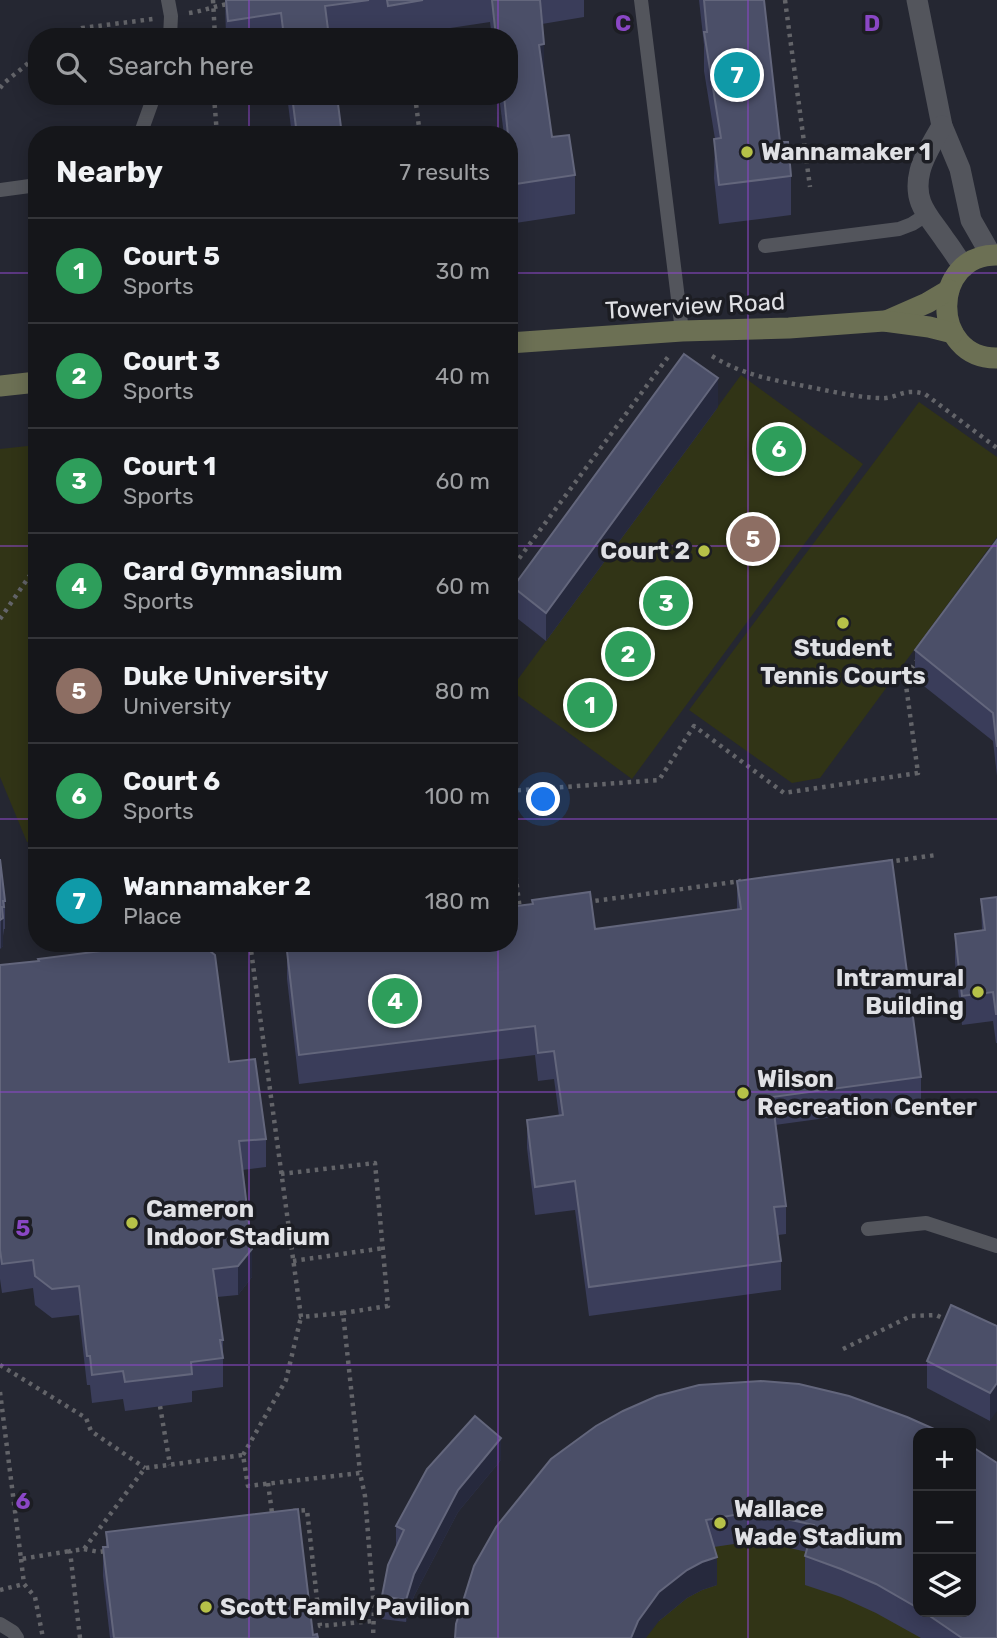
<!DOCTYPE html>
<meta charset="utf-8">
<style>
:root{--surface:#15161a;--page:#222327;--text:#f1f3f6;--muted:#9d9fa2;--line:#343539;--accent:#b6c148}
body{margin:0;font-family:Rubik,sans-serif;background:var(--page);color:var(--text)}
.controls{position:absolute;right:21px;bottom:21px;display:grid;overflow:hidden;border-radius:14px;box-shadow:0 4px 18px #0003}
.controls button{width:63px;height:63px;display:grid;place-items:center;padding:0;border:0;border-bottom:2px solid var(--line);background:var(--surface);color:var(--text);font:35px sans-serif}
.you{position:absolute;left:544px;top:800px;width:24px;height:24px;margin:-18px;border:5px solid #fff;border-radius:50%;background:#1a73e8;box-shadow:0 0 0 10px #1a73e833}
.badge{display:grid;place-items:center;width:46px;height:46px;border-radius:50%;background:var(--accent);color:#fff;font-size:23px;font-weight:700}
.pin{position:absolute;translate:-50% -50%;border:4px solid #fff;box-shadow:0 2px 7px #0006}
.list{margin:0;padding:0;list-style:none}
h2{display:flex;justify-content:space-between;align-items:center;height:91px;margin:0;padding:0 28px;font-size:30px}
h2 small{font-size:23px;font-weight:400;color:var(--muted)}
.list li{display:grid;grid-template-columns:46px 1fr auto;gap:21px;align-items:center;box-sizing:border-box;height:105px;padding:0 28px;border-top:2px solid var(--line)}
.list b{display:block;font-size:26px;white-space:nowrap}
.list p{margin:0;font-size:23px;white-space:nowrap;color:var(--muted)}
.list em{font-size:23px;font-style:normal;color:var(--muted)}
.icon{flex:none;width:38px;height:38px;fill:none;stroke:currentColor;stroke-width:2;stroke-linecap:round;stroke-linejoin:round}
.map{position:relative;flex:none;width:997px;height:1638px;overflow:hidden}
.search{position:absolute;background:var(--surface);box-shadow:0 4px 18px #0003;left:28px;top:28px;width:490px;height:77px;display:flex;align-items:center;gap:18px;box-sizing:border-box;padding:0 24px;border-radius:28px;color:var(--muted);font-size:26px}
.panel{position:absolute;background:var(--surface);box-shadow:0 4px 18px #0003;left:28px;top:126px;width:490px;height:826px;border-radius:28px}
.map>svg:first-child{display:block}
</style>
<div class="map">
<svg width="997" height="1638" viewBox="0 0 997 1638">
<rect width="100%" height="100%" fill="#1c1d23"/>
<!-- built -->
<path fill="#252732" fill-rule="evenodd" d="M0 0H997V1638H0ZM37 37H509V96H37ZM37 135H509V943H37ZM918 1433H971V1612H918Z"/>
<!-- green -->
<g fill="#313416">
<path d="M741 375 863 464 632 779 510 690Z"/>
<path d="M919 402 997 457V537L820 778 792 783 689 710Z"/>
<path d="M37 445V841L27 842 0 777V449Z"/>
<path d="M623 1440 918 1612H971L997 1638H461Z"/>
</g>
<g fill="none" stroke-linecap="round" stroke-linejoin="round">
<!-- path -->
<g stroke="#636469" stroke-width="4.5" stroke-dasharray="3.5 5" stroke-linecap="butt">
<path d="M213 0 215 37"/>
<path d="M785 0 810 187"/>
<path d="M189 13C203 11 215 6 228 4"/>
<path d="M67 37 82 28 153 19"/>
<path d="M0 88 4 83 37 56"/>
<path d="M214 96 217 135"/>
<path d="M415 96 420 135"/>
<path d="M712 356C746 377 776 380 814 388 835 392 856 397 878 398 897 400 902 387 925 394L997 448"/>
<path d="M509 572 668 357"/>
<path d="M0 619 37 565"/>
<path d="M509 791 659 780 694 726 784 793 918 773 905 678 918 659"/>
<path d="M509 825 520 910"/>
<path d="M888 862 936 855"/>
<path d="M587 902 741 881"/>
<path d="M250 943 301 1317 343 1313 360 1472"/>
<path d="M250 946 272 943"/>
<path d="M281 1174 375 1163 388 1306 343 1313"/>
<path d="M293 1261 384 1248"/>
<path d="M843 1349 911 1316 936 1315 949 1321"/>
<path d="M0 1365 86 1418 91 1431 145 1468"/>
<path d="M0 1392 21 1559 70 1551"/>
<path d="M160 1406 170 1465"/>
<path d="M243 1455 286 1380 301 1317"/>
<path d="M268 1483 272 1513"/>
<path d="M293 1511 307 1510 320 1626 373 1621"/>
<path d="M84 1549 99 1552 107 1551"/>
<path d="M21 1559 24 1584 35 1597 43 1638"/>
<path d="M0 1590 24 1584"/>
<path d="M80 1638 70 1551 84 1549 145 1468 243 1455 248 1486 360 1473 365 1496 374 1609 373 1638"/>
</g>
<!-- lane -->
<g stroke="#53555c" stroke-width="14">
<path d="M168 0 171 16 170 37"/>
<path d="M641 0 682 331"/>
<path d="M140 135 154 96"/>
<path d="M0 190 37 185"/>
<path d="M765 246 899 229 912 224 926 215"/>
<path d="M868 1229 926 1223 997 1246"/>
<path d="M0 1624 13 1632 17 1638"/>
</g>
<!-- street -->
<g stroke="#53555c" stroke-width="21">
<path d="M917 0 942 126 960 169 971 220 991 255"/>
<path d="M942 126C934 140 924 155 920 171 912 203 929 216 945 240 952 249 957 258 964 267"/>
</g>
<!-- secondary -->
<g stroke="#6c7054" stroke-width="21">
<path d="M997 255C930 254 930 359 997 358"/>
<path d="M886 321 927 303 949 290"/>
<path d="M509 343 682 331 789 328 884 321 929 327 953 333"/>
<path d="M0 386 37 382"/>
</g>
</g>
<!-- wall -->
<g fill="#3a3d5a">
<path d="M225 0H584V17L542 24 544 83 552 137 575 175V214L509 224V135H504L499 96H509V37H492L490 22 424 32V37H226Z"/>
<path d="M699 0H764L780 142 791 176V215L719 224 714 178 715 139 704 71V45Z"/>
<path d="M287 96H337L342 135H292Z"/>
<path d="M718 407 546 641 513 615V587Z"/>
<path d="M997 540V776L993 741 915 679V650Z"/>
<path d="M0 859 5 901V929H4L3 936V946L0 949Z"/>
<path d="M737 881 921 1077V1105L775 1125 786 1206V1234L778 1235 781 1261V1290L589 1316 575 1210 535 1215 527 1148V1120L559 1116 554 1079 538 1081 535 1055 299 1084 287 979V951L322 946V943H509L595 929 737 910Z"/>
<path d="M997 897V1043H996L993 1021 962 1025 955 963V934L982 931 981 899Z"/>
<path d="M0 965 229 1062 266 1139V1167L242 1170 252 1277 238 1295 217 1297 223 1340V1387L192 1391V1402L125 1411 123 1399 92 1403 90 1385H87L79 1315 52 1318 35 1305 33 1288 2 1293 0 1279Z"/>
<path d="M997 1326 990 1421 927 1388V1361Z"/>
<path d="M918 1433V1612H971L997 1638H921L876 1613 841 1597 805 1585V1556L807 1552 768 1543 734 1544 714 1547 717 1585 702 1590 687 1598 659 1621 474 1566Z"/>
<path d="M501 1460 458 1512 414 1596 406 1622 382 1619V1596L396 1548V1526Z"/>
<path d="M106 1532 313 1635 318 1638H110L103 1576V1547H106Z"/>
</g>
<!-- shaded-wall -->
<g fill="#26293d">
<path d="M544 44V83L539 45Z"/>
<path d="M718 378V407L546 641V613Z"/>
<path d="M3 918V946L1 949V920Z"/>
<path d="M252 1249V1277L238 1295V1266Z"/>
<path d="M997 1383V1411L990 1421V1393Z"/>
<path d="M501 1438V1460L458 1512 414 1596 406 1622V1600L414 1574 458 1490Z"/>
<path d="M717 1557V1585L702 1590 687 1598 659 1621 646 1638H631L638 1621 659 1592 687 1570 702 1562Z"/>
</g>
<!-- building -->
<g fill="#4b4f68" stroke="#63667c" stroke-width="2">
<path d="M226 0H369L325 6 329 37H284L281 13 228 21Z"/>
<path d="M387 0H423L388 6Z"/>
<path d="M492 0H540L544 44 539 45 552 137 569 135 575 175 509 185V135H508L504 96H509V37H496Z"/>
<path d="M704 0H764L780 142H788L791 176 719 185 714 139 721 138 704 32H707Z"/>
<path d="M292 96H337L342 135H297Z"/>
<path d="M684 354 718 378 546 613 513 587Z"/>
<path d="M997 540V747L993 713 915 650Z"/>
<path d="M0 859 5 901H3L4 907H2L3 918 0 920Z"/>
<path d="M892 860 921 1077 772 1097 786 1206 774 1207 781 1261 589 1287 575 1181 535 1187 527 1120 563 1115 554 1051 538 1053 535 1026 299 1055 287 951 324 946V943H509V907L533 904 532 900 590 892 595 929 741 909 737 881Z"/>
<path d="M997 897V1014H996L993 992 962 996 955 934 985 930 981 899Z"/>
<path d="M164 943H171V944L200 943 215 955 229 1062 255 1059 266 1139 239 1141 252 1249 238 1266 213 1269 223 1340H220L223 1358 191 1362 192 1374 125 1382 123 1371 92 1375 90 1356H87L79 1286 52 1289 35 1276 33 1260 2 1264 0 1250V965L39 961 38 959Z"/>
<path d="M951 1305 997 1326V1383L990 1393 927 1361Z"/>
<path d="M761 1381 799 1384 849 1396 907 1417 943 1433H918V1608L876 1584 841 1569 805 1556 814 1525 768 1515H734L706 1520 717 1557 702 1562 687 1570 659 1592 638 1621 631 1638H455L456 1624 474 1566 496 1527 551 1459 596 1426 623 1411 657 1396 699 1385Z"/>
<path d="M475 1416 501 1438 458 1490 414 1574 406 1600 382 1596 388 1565 404 1530 396 1526 427 1469Z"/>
<path d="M971 1446 997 1463V1638H962L924 1612H971Z"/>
<path d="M298 1509 313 1635 317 1634 318 1638H114L103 1547H108L106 1532Z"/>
</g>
<!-- grid -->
<path fill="none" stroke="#8a47c5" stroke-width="2" stroke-opacity="0.55" d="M249 0V37M498 0V37M748 0V1638M249 96V135M498 96V135M0 273H37M509 273H997M0 546H37M509 546H997M0 819H37M509 819H997M249 943V1638M498 943V1638M0 1092H997M0 1365H997"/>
<!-- markers -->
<g fill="#b6c148" stroke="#1c1d23" stroke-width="2.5">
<circle cx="747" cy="152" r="7"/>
<circle cx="704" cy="551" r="7"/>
<circle cx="843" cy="623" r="7"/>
<circle cx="978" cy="992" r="7"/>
<circle cx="743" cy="1093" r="7"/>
<circle cx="132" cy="1223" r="7"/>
<circle cx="720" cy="1523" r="7"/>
<circle cx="206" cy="1607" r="7"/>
</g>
<g text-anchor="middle" stroke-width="7" stroke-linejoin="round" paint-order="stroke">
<!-- poi labels -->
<g font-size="24" font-weight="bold" fill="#e0e1e5" stroke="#1c1d23" text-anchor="start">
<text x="761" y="160">Wannamaker 1</text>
<text x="690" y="559" text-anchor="end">Court 2</text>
<text x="843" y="656" text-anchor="middle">Student<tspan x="843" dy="28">Tennis Courts</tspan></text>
<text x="964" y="986" text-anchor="end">Intramural<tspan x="964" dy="28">Building</tspan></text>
<text x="757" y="1087">Wilson<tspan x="757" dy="28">Recreation Center</tspan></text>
<text x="146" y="1217">Cameron<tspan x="146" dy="28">Indoor Stadium</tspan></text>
<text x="734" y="1517">Wallace<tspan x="734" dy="28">Wade Stadium</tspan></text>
<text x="220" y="1615">Scott Family Pavilion</text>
</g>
<!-- street labels -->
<g font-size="24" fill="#e0e1e5" stroke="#1c1d23">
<text transform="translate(695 306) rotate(-3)" y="8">Towerview Road</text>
</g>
</g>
<g font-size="23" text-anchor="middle" font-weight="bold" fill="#8a47c5" stroke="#1c1d23" stroke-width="7" stroke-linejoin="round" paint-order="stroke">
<text x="623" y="31">C</text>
<text x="872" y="31">D</text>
<text x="23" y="1236">5</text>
<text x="23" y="1509">6</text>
</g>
</svg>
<div class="controls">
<button>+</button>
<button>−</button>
<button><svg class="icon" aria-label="layers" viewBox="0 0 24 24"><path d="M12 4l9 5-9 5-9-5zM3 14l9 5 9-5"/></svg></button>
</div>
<div class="you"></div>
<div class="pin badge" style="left:590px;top:705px;background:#2e9e5b">1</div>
<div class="pin badge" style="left:628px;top:654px;background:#2e9e5b">2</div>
<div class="pin badge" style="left:666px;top:603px;background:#2e9e5b">3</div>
<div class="pin badge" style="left:395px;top:1001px;background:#2e9e5b">4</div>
<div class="pin badge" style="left:753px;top:539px;background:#8d6e63">5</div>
<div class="pin badge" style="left:779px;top:449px;background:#2e9e5b">6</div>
<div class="pin badge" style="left:737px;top:75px;background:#0f9aa8">7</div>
<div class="search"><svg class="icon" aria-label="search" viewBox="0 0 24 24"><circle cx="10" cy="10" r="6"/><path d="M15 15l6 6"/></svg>Search here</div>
<section class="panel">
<h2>Nearby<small>7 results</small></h2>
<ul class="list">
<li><span class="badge" style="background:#2e9e5b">1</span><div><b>Court 5</b><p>Sports</p></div><em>30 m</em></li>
<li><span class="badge" style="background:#2e9e5b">2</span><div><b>Court 3</b><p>Sports</p></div><em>40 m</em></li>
<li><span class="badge" style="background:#2e9e5b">3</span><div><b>Court 1</b><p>Sports</p></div><em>60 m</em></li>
<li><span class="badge" style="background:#2e9e5b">4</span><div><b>Card Gymnasium</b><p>Sports</p></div><em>60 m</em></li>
<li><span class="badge" style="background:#8d6e63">5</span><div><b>Duke University</b><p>University</p></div><em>80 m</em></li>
<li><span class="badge" style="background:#2e9e5b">6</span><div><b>Court 6</b><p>Sports</p></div><em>100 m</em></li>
<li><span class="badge" style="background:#0f9aa8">7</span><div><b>Wannamaker 2</b><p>Place</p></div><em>180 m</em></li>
</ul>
</section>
</div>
